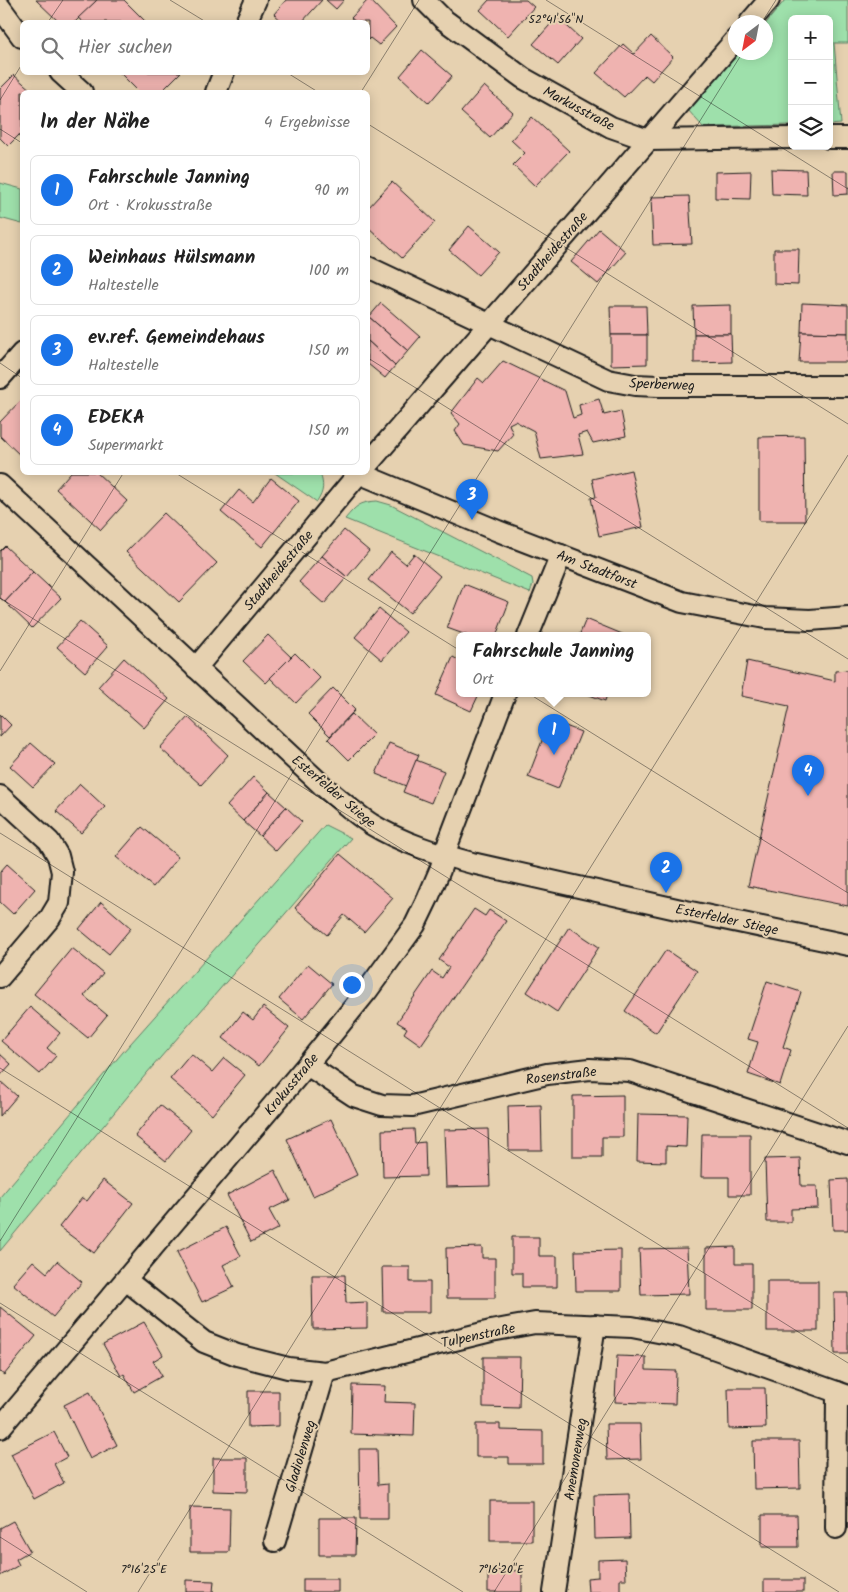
<!DOCTYPE html>
<html lang="de">
<meta charset="utf-8">
<style>
:root{--surface:#fff;--page:#f2f2f2;--text:#222;--muted:#767676;--line:#e0e0e0;--accent:#1a73e8}
body{margin:0;font-family:Kalam,sans-serif;background:var(--page);color:var(--text)}
.controls{position:absolute;right:15px;top:15px;display:grid;overflow:hidden;border-radius:8px;box-shadow:0 2px 12px #0003}
.controls button{width:45px;height:45px;display:grid;place-items:center;padding:0;border:0;border-bottom:1px solid var(--line);background:var(--surface);color:var(--text);font:25px sans-serif}
.compass{position:absolute;left:728px;top:15px;width:45px;height:45px;border-radius:50%;background:var(--surface);box-shadow:0 2px 12px #0003;rotate:212deg}
.you{position:absolute;left:351px;top:984px;width:18px;height:18px;margin:-12px;border:4px solid #fff;border-radius:50%;background:#1a73e8;box-shadow:0 0 0 8px #1a73e833}
.badge{display:grid;place-items:center;width:32px;height:32px;border-radius:50%;background:var(--accent);color:#fff;font-size:16px;font-weight:700}
.pin{position:absolute;translate:-50% -41px;filter:drop-shadow(0 1px 2px #0008)}
.pin::after{content:'';position:absolute;top:26px;width:18px;height:15px;background:inherit;clip-path:polygon(0 0,100% 0,50% 100%)}
.popup{position:absolute;left:456px;top:632px;width:195px;height:65px;box-sizing:border-box;display:grid;place-content:center;border-radius:8px;background:var(--surface);filter:drop-shadow(0 1px 4px #0005);font-size:16px;white-space:nowrap;color:var(--muted)}
.popup b{font-size:19px;color:var(--text)}
.popup::after{content:'';position:absolute;left:50%;top:100%;margin-left:-10px;border:10px solid transparent;border-top-color:var(--surface)}
.list{margin:0;padding:0;list-style:none}
h2{display:flex;justify-content:space-between;align-items:center;height:65px;margin:0;padding:0 20px;font-size:21px}
h2 small{font-size:16px;font-weight:400;color:var(--muted)}
.list li{display:grid;grid-template-columns:32px 1fr auto;gap:15px;align-items:center;box-sizing:border-box;height:70px;margin:0 10px 10px;padding:0 10px;border:1px solid var(--line);border-radius:8px}
.list b{display:block;font-size:19px;white-space:nowrap}
.list p{margin:0;font-size:16px;white-space:nowrap;color:var(--muted)}
.list em{font-size:16px;font-style:normal;color:var(--muted)}
.icon{flex:none;width:28px;height:28px;fill:none;stroke:currentColor;stroke-width:2;stroke-linecap:round;stroke-linejoin:round}
.map{position:relative;flex:none;width:848px;height:1592px;overflow:hidden}
.search{position:absolute;background:var(--surface);box-shadow:0 2px 12px #0003;left:20px;top:20px;width:350px;height:55px;display:flex;align-items:center;gap:12px;box-sizing:border-box;padding:0 18px;border-radius:8px;color:var(--muted);font-size:19px}
.panel{position:absolute;background:var(--surface);box-shadow:0 2px 12px #0003;left:20px;top:90px;width:350px;height:385px;border-radius:8px}
.map>svg:first-child{display:block}
</style>
<div class="map">
<svg width="848" height="1592" viewBox="0 0 848 1592">
<rect width="100%" height="100%" fill="#e6d1b0"/>
<filter id="ink" filterUnits="userSpaceOnUse"><feTurbulence type="fractalNoise" baseFrequency=".02" numOctaves="2"/><feDisplacementMap in="SourceGraphic" scale="10" xChannelSelector="R" yChannelSelector="G"/><feConvolveMatrix kernelMatrix="1 2 1 2 8 2 1 2 1" color-interpolation-filters="sRGB"/></filter>
<g filter="url(#ink)">
<!-- green -->
<g fill="#9ee0ab" stroke="#5d7e64">
<path d="M785 0H848V43H834L841 124 829 125V19H792V125L703 127 688 110 739 53 766 52V23Z"/>
<path d="M0 183 22 189V224L0 218Z"/>
<path d="M275 473H320C324 485 324 491 317 502Z"/>
<path d="M377 501 391 505 532 578 533 584 530 593 345 519C356 506 359 502 377 501Z"/>
<path d="M325 825 351 838 147 1073 0 1251V1197L123 1052Z"/>
</g>
<!-- building -->
<g fill="#efb3b0" stroke="#1c1c1c">
<path d="M36 0H97L75 22H59Z"/>
<path d="M97 0H124L146 22H83L78 18Z"/>
<path d="M286 0H322L302 22H283L274 14Z"/>
<path d="M326 0H344L336 9Z"/>
<path d="M368 0H370L396 27 379 45 370 38 368 40V22H356L351 18Z"/>
<path d="M489 0H526L534 7 508 36 480 10Z"/>
<path d="M557 17 581 39 558 65 533 44Z"/>
<path d="M651 36 673 57 652 81 645 75 624 97 596 73 623 44 634 54Z"/>
<path d="M422 50 452 76 429 103 400 76Z"/>
<path d="M119 72H181L161 92H139Z"/>
<path d="M14 75 33 92H22V132L8 146 0 138V89Z"/>
<path d="M484 86 513 112 490 138 461 112Z"/>
<path d="M532 117 569 151 535 186 513 165 525 153 511 140Z"/>
<path d="M771 169 806 170 807 195 772 194Z"/>
<path d="M751 171 750 199 715 198V172Z"/>
<path d="M833 171H848V194L834 195Z"/>
<path d="M392 182 435 222 402 258 368 227V208Z"/>
<path d="M689 196 692 244 653 245 651 197Z"/>
<path d="M469 226 499 252 478 275 449 250Z"/>
<path d="M599 229 626 252 598 284 571 262Z"/>
<path d="M774 249H799L798 285 774 284Z"/>
<path d="M381 303 420 337 408 351 369 317Z"/>
<path d="M802 303 848 305V333L801 332Z"/>
<path d="M731 305V334H694L693 306Z"/>
<path d="M610 306H646L647 335H611Z"/>
<path d="M369 317 408 351 395 366 368 341V319Z"/>
<path d="M801 332 848 333V362H799Z"/>
<path d="M694 334H731L732 362 694 363Z"/>
<path d="M611 335H647V364L611 365Z"/>
<path d="M368 341 395 366 385 378 368 364Z"/>
<path d="M503 361 565 391 573 418 581 415 579 405 599 399 604 415 621 411 626 436 593 443 587 432 578 435 583 454 541 459 534 431 515 421 509 424 513 434 498 451 464 445 455 431 460 424 451 413 478 378 484 383Z"/>
<path d="M21 400 22 401V457L0 436V422Z"/>
<path d="M804 436 805 521H759V437Z"/>
<path d="M631 470 643 527 599 536 591 498 596 497 592 479Z"/>
<path d="M71 472H96L127 501 101 530 56 489Z"/>
<path d="M271 478 299 501 262 547 221 512 239 490 253 502Z"/>
<path d="M164 513 217 563 179 602 126 552Z"/>
<path d="M344 530 369 551 347 577 322 556Z"/>
<path d="M5 546 33 572 5 602 0 598V551Z"/>
<path d="M391 552 406 564 414 554 440 576 410 613 369 580Z"/>
<path d="M322 556 347 577 324 604 299 582Z"/>
<path d="M33 572 61 598 32 628 5 602Z"/>
<path d="M464 584 509 602 496 636H469L447 628Z"/>
<path d="M379 609 406 632 382 660 355 637Z"/>
<path d="M586 619 627 636H579Z"/>
<path d="M80 621 108 646 85 672 57 647Z"/>
<path d="M268 635 291 657 266 683 243 661Z"/>
<path d="M295 653 320 678 296 703 270 678Z"/>
<path d="M453 657 460 661V694H479L471 711 436 695Z"/>
<path d="M124 658 169 699 144 728 98 687Z"/>
<path d="M747 661 835 681V671L848 670V906L748 886 789 706 741 696Z"/>
<path d="M333 688 355 710 330 736 308 714Z"/>
<path d="M587 694H607L605 701Z"/>
<path d="M0 714 11 725 0 737Z"/>
<path d="M352 714 374 735 349 760 328 739Z"/>
<path d="M188 717 228 755 201 785 160 748Z"/>
<path d="M550 720 581 732 558 789 528 777Z"/>
<path d="M31 743 55 764 33 787 10 766Z"/>
<path d="M389 743 419 755 406 786 376 774Z"/>
<path d="M416 760 444 771 431 803 403 792Z"/>
<path d="M253 777 269 792 243 821 227 806Z"/>
<path d="M80 784 105 807 81 833 56 811Z"/>
<path d="M269 792 286 807 260 836 243 821Z"/>
<path d="M286 807 302 822 276 851 260 836Z"/>
<path d="M142 827 178 857 153 887 116 857Z"/>
<path d="M340 854 393 898 364 932 344 915 327 935 295 908Z"/>
<path d="M7 864 35 889 13 914 0 902V872Z"/>
<path d="M101 902 131 928 109 954 79 929Z"/>
<path d="M474 909 485 916 489 910 506 921 421 1045 404 1033 407 1028 397 1022 432 971 442 978 449 967 439 960Z"/>
<path d="M569 927 599 947 557 1012 527 992Z"/>
<path d="M72 948 103 973 84 996 107 1015 88 1038 34 994Z"/>
<path d="M666 950 697 971 656 1033 625 1011Z"/>
<path d="M308 964 332 984 303 1019 279 999Z"/>
<path d="M767 981 801 992 783 1047 791 1050 780 1085 748 1074 758 1042 748 1039Z"/>
<path d="M30 1007 60 1033 47 1048 56 1056 40 1074 1 1041Z"/>
<path d="M263 1007 289 1028 259 1066 223 1038 243 1012 253 1020Z"/>
<path d="M0 1054 11 1064 0 1076Z"/>
<path d="M191 1054 212 1072 224 1058 245 1075 212 1115 170 1079Z"/>
<path d="M0 1081 17 1096 0 1116Z"/>
<path d="M623 1095V1137H602V1157H573V1096Z"/>
<path d="M160 1105 191 1130 166 1161 135 1136Z"/>
<path d="M541 1105 542 1150H509L508 1106Z"/>
<path d="M638 1114 687 1115 686 1147 666 1146V1162L637 1161Z"/>
<path d="M331 1119 357 1175 313 1196 287 1139Z"/>
<path d="M414 1129 415 1143 425 1142 426 1176 383 1177 382 1130Z"/>
<path d="M488 1129 490 1186 446 1187 444 1130Z"/>
<path d="M702 1134H750V1195H729V1177H701Z"/>
<path d="M800 1158 801 1186H817L818 1208 791 1209V1222H767L765 1159Z"/>
<path d="M275 1170 290 1200 269 1210 279 1228 251 1242 227 1195Z"/>
<path d="M848 1179V1230H833L831 1180Z"/>
<path d="M103 1180 133 1203 94 1253 59 1227 82 1198 87 1201Z"/>
<path d="M226 1227 241 1256 223 1265 234 1287 202 1302 177 1252Z"/>
<path d="M512 1237H539V1256H557V1287H522V1273H512Z"/>
<path d="M482 1247V1258H495V1298H447L446 1248Z"/>
<path d="M735 1247V1264H752V1310H706V1248Z"/>
<path d="M687 1248 689 1294 641 1295 639 1249Z"/>
<path d="M621 1250V1291H576L575 1251Z"/>
<path d="M33 1261 47 1273 57 1261 82 1282 53 1317 13 1284Z"/>
<path d="M382 1267H410V1282H430V1312H383Z"/>
<path d="M312 1275H345L346 1303 367 1302V1328L313 1329Z"/>
<rect x="767" y="1281" width="51" height="50"/>
<path d="M834 1293H848V1354H835Z"/>
<path d="M0 1307 36 1336 4 1375 0 1372Z"/>
<path d="M144 1322 163 1355 153 1361 162 1376 134 1392 124 1374 121 1376 103 1344Z"/>
<path d="M617 1356 646 1357V1370L676 1371 675 1404 615 1402Z"/>
<path d="M483 1357H520L519 1408 483 1407Z"/>
<path d="M352 1385 385 1386 384 1402 415 1403 414 1436 351 1434Z"/>
<path d="M728 1388H765L766 1428 729 1429Z"/>
<path d="M248 1391H279V1426L248 1427Z"/>
<path d="M90 1392 117 1445 90 1459 64 1405Z"/>
<path d="M476 1424H500V1430L543 1431V1464H509V1457H476Z"/>
<path d="M606 1424H640L641 1459 607 1460Z"/>
<path d="M54 1432 67 1457 54 1464 64 1483 34 1499 11 1454Z"/>
<path d="M753 1441H799L800 1488 754 1489Z"/>
<path d="M359 1449H377L378 1485 388 1484V1519H360Z"/>
<path d="M213 1458H247V1492L213 1491Z"/>
<path d="M629 1494 630 1538 595 1539 594 1495Z"/>
<rect x="490" y="1501" width="42" height="40"/>
<path d="M190 1507 230 1508 229 1552H190Z"/>
<path d="M762 1515H797L798 1547H762Z"/>
<path d="M319 1518H356L355 1555H319Z"/>
<path d="M13 1521 30 1551 16 1559 19 1565 0 1576V1528Z"/>
<path d="M625 1559 626 1579H620V1592H588L587 1578 598 1577V1560Z"/>
<path d="M488 1570 522 1571V1592H488Z"/>
<rect x="303" y="1579" width="35" height="13"/>
<path d="M186 1580 214 1581 213 1592H186Z"/>
<rect x="764" y="1580" width="39" height="12"/>
</g>
<g fill="none" stroke-linecap="round" stroke-linejoin="round">
<defs>
<g id="minor">
<path d="M424 0 443 19 523 78 611 127 648 140 792 138"/>
<path d="M0 7 22 37"/>
<path d="M246 22 256 0"/>
<path d="M750 22 769 0"/>
<path d="M60 72 82 92"/>
<path d="M216 92 224 72"/>
<path d="M829 138H848"/>
<path d="M368 267 608 380 635 385 658 386H848"/>
<path d="M0 378 22 353"/>
<path d="M368 464 736 39"/>
<path d="M356 472 498 531 682 602 765 618 810 620 848 617"/>
<path d="M0 485 323 786C339 799 354 813 371 824 402 843 438 854 472 863L681 910 848 945"/>
<path d="M528 636 561 555"/>
<path d="M196 668 360 472"/>
<path d="M0 796 49 841 58 856 62 872 59 903 50 918 0 977"/>
<path d="M307 1065 354 1096 382 1105 412 1106 547 1074 590 1069 630 1071 848 1143"/>
<path d="M126 1280 204 1342 237 1355 288 1368 325 1372 491 1331 535 1323 632 1327 679 1336 848 1396"/>
<path d="M0 1428 307 1065 367 991 415 925 428 898 440 870 449 841 505 694"/>
<path d="M836 1528 837 1392"/>
<path d="M275 1541 325 1372"/>
<path d="M554 1592 595 1325"/>
</g>
</defs>
<!-- minor casing -->
<use href="#minor" stroke="#1c1c1c" stroke-width="24"/>
<!-- minor -->
<use href="#minor" stroke="#e6d1b0" stroke-width="20"/>
</g>
</g>
<!-- ticks -->
<path fill="none" stroke="#1c1c1c" stroke-width="1" stroke-opacity="0.45" d="M170 0 206 22M546 0 848 189M48 22 63 0M762 22 776 0M286 72 318 92M361 92 419 0M0 100 22 64M368 124 848 424M0 129 22 143M368 358 848 659M0 363 22 378M174 472 848 893M0 598 848 1128M0 671 124 472M0 833 848 1363M0 1068 839 1592M0 1241 743 52M0 1303 463 1592M0 1537 87 1592M138 1592 848 455M494 1592 848 1026"/>
<g text-anchor="middle" stroke-width="4" stroke-linejoin="round" paint-order="stroke">
<!-- street labels -->
<g font-size="14" fill="#1c1c1c" stroke="#e6d1b0">
<text transform="translate(579 108) rotate(28)" y="5">Markusstraße</text>
<text transform="translate(552 251) rotate(-49)" y="5">Stadtheidestraße</text>
<text transform="translate(662 384) rotate(2)" y="5">Sperberweg</text>
<text transform="translate(597 569) rotate(21)" y="5">Am Stadtforst</text>
<text transform="translate(278 570) rotate(-50)" y="5">Stadtheidestraße</text>
<text transform="translate(334 791) rotate(40)" y="5">Esterfelder Stiege</text>
<text transform="translate(727 919) rotate(12)" y="5">Esterfelder Stiege</text>
<text transform="translate(561 1075) rotate(-7)" y="5">Rosenstraße</text>
<text transform="translate(291 1084) rotate(-50)" y="5">Krokusstraße</text>
<text transform="translate(478 1335) rotate(-12)" y="5">Tulpenstraße</text>
<text transform="translate(300 1456) rotate(-73)" y="5">Gladiolenweg</text>
<text transform="translate(575 1459) rotate(-81)" y="5">Anemonenweg</text>
</g>
</g>
<g font-size="12" text-anchor="middle" fill="#1c1c1c" stroke="#e6d1b0" stroke-width="4" stroke-linejoin="round" paint-order="stroke">
<text x="556" y="23">52°41'56"N</text>
<text x="144" y="1573">7°16'25"E</text>
<text x="501" y="1573">7°16'20"E</text>
</g>
</svg>
<div class="controls">
<button>+</button>
<button>−</button>
<button><svg class="icon" aria-label="layers" viewBox="0 0 24 24"><path d="M12 4l9 5-9 5-9-5zM3 14l9 5 9-5"/></svg></button>
</div>
<svg class="compass" viewBox="-18 -18 36 36"><path d="M0-13l5 13h-10z" fill="#e53935"/><path d="M0 13l5-13h-10z" fill="#767676"/></svg>
<div class="you"></div>
<div class="pin badge" style="left:554px;top:755px">1</div>
<div class="popup"><b>Fahrschule Janning</b>Ort</div>
<div class="pin badge" style="left:666px;top:893px">2</div>
<div class="pin badge" style="left:472px;top:520px">3</div>
<div class="pin badge" style="left:808px;top:796px">4</div>
<div class="search"><svg class="icon" aria-label="search" viewBox="0 0 24 24"><circle cx="10" cy="10" r="6"/><path d="M15 15l6 6"/></svg>Hier suchen</div>
<section class="panel">
<h2>In der Nähe<small>4 Ergebnisse</small></h2>
<ul class="list">
<li><span class="badge">1</span><div><b>Fahrschule Janning</b><p>Ort · Krokusstraße</p></div><em>90 m</em></li>
<li><span class="badge">2</span><div><b>Weinhaus Hülsmann</b><p>Haltestelle</p></div><em>100 m</em></li>
<li><span class="badge">3</span><div><b>ev.ref. Gemeindehaus</b><p>Haltestelle</p></div><em>150 m</em></li>
<li><span class="badge">4</span><div><b>EDEKA</b><p>Supermarkt</p></div><em>150 m</em></li>
</ul>
</section>
</div>
